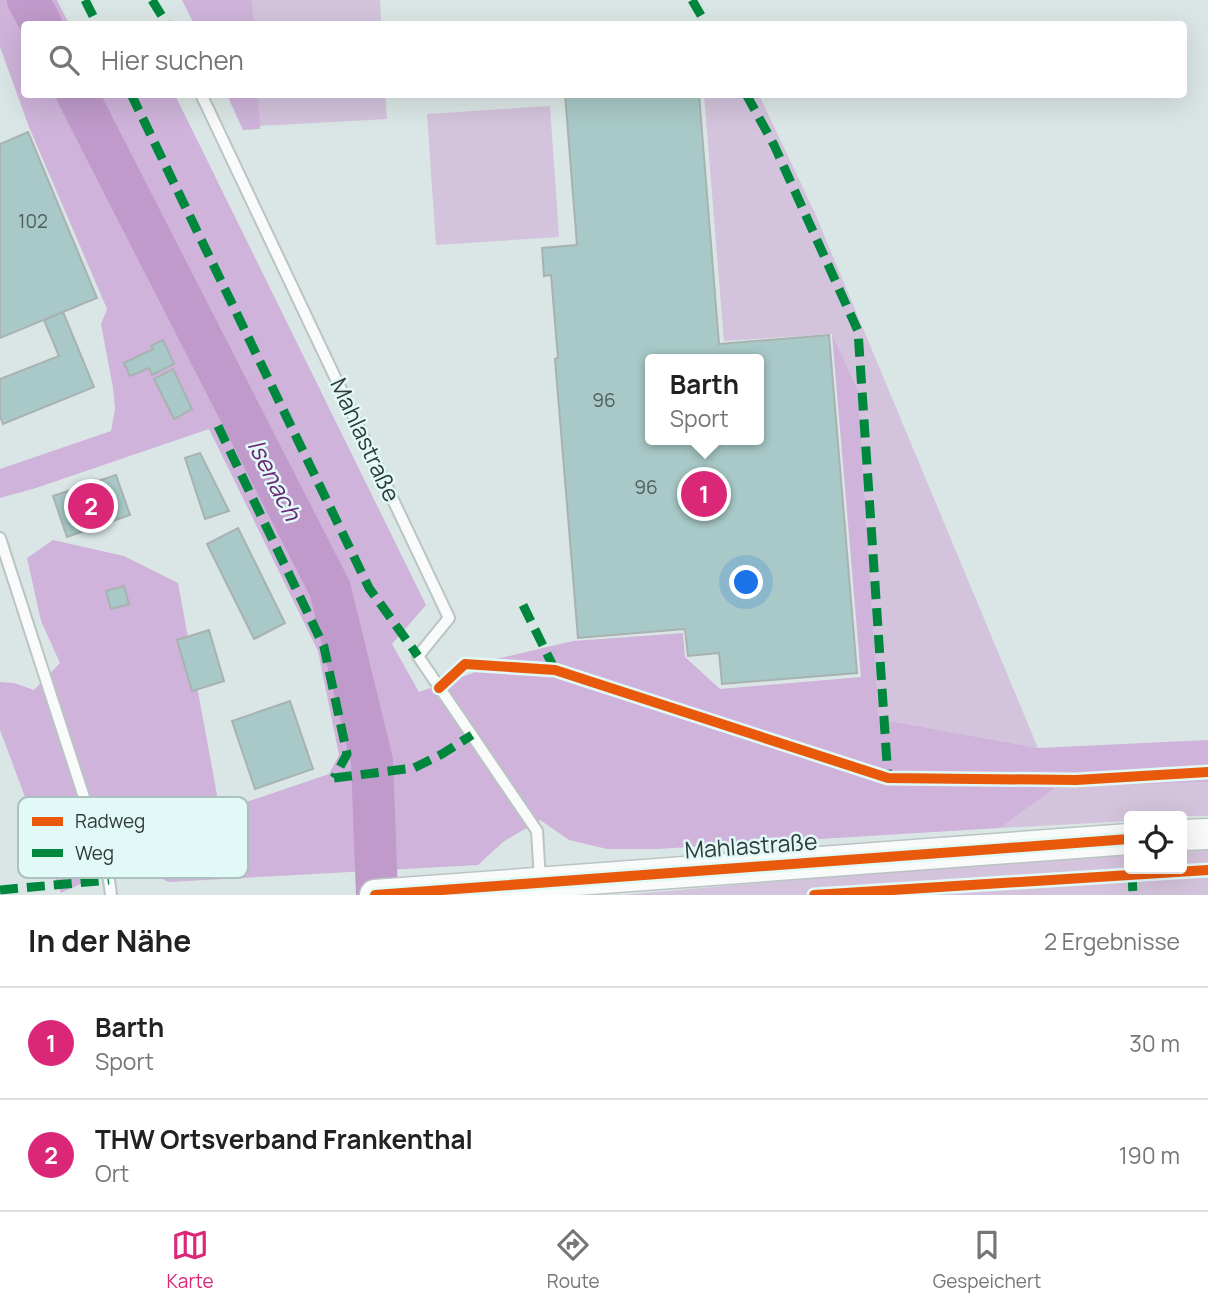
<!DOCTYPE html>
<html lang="de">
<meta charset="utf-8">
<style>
:root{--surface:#fff;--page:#f2f2f2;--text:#222;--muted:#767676;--line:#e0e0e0;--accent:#db2777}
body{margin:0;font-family:Manrope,sans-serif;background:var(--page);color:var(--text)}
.controls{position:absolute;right:21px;bottom:21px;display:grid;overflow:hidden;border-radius:7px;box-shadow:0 7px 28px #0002}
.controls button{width:63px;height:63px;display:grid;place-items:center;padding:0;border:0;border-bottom:2px solid var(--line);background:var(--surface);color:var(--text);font:35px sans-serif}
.you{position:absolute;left:747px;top:583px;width:24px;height:24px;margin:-18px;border:5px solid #fff;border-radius:50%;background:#1a73e8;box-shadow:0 0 0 10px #1a73e833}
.badge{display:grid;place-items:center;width:46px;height:46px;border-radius:50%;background:var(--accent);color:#fff;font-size:23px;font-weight:700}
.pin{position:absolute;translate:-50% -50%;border:4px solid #fff;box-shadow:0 2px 7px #0006}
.popup{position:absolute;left:645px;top:354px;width:119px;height:91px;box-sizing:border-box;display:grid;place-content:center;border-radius:7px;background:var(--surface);filter:drop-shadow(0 2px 5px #0005);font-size:23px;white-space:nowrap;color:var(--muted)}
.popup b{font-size:26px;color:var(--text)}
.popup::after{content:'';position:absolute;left:50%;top:100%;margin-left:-14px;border:14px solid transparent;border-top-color:var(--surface)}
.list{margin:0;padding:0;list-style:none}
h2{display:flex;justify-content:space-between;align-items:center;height:91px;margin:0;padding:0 28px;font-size:30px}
h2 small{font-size:23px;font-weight:400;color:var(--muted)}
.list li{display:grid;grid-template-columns:46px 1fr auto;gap:21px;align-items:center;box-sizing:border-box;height:112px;padding:0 28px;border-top:2px solid var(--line)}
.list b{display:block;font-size:26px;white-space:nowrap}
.list p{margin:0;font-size:23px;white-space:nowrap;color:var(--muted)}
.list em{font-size:23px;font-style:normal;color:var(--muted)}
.icon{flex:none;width:38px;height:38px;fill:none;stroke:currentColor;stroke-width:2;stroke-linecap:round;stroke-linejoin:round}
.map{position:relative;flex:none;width:1208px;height:895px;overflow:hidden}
.search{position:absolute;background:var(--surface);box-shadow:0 7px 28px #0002;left:21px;right:21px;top:21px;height:77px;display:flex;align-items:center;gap:18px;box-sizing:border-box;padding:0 24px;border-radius:7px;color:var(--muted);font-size:26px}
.sheet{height:315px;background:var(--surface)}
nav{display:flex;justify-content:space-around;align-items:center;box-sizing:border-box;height:98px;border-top:2px solid var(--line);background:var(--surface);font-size:19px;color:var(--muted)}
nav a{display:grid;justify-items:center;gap:4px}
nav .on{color:var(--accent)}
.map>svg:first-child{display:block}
</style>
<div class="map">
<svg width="1208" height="895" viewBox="0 0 1208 895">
<rect width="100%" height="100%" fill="#dae6e5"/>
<!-- green -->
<g fill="#d3c3dc">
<path d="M252 0H380L381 24H254Z"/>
<path d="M258 95H385L387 119 259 126Z"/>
<path d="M704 95H759L814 211 1038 748 879 719 858 390 832 334 724 341Z"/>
<path d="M550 106 559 237 436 245 427 114Z"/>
<path d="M1208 782V816H1129V821L1000 828 1055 788Z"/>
<path d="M1208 844V895H623L1129 850V869H1182V846Z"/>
</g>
<!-- forest -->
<g fill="#cfb3da">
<path d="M0 0H57L69 24H24V94L175 95 426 605 392 644 419 692 473 673 496 659 573 641 683 633 685 657 720 689 861 677 832 334 858 390 879 719 1038 748 1208 740V782L1055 788 1000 828 657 849H607L569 840 540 820 503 842 478 865 169 882 126 863 61 893 0 730V682L14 683 34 690 60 663 41 621 27 558 53 540 124 556 178 583 220 811 329 774 339 755 318 651 209 429 36 488 0 498V469L111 431 115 409 113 388 101 324 107 309 29 127 0 47Z"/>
<path d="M182 0H252L254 24H194Z"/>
<path d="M227 95H258L260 129 243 130Z"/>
</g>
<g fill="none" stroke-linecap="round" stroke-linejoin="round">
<!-- river -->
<g stroke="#bf9aca" stroke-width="42">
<path d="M28 0 41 24"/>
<path d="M77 94 330 589 372 761 377 895"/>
</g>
</g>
<!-- building -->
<g fill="#a8c9c7" stroke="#a8b2b1" stroke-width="2" fill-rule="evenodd">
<path d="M565 94H699L719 344 829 335 857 673 722 684 719 653 688 656 685 629 578 638 555 359 558 358 551 275 544 276 542 248 577 245ZM650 359H758V440H650Z"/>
<path d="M28 132 97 298 0 338V144Z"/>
<path d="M63 312 94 387 3 424 0 416V379L59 356 44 320Z"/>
<path d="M163 340 174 364 152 375 149 368 130 376 124 363 153 349 151 346Z"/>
<path d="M173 369 192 409 174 419 154 379Z"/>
<path d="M200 453 229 511 205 519 185 458Z"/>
<path d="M116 475 130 515 67 537 53 496Z"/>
<path d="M238 528 285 623 254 639 207 544Z"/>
<path d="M124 586 129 604 111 609 106 591Z"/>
<path d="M209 630 224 681 192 691 177 640Z"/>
<path d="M290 701 313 769 255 789 232 721Z"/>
</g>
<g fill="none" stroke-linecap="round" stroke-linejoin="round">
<defs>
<g id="lane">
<path d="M201 94 449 618 418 656 537 831 540 880"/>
<path d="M0 538 93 825 109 880 111 895"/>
</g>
<g id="secondary">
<path d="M1182 835 1208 834"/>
<path d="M375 895 1129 839"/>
</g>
</defs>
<!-- lane casing -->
<use href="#lane" stroke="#bac4c3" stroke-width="14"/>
<!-- secondary casing -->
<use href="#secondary" stroke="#bac4c3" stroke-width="33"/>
<!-- lane -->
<use href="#lane" stroke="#f9fbfb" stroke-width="10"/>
<!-- secondary -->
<use href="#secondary" stroke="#f9fbfb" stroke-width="30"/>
<!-- quiet -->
<g stroke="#00873e" stroke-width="9" stroke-dasharray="18 9" stroke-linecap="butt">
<path d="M85 0 97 24"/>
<path d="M152 0 167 24"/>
<path d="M692 0 706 24"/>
<path d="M131 94 369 588 418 656"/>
<path d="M746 94 774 145 858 331 888 778"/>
<path d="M218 426 324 647 347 754 334 778"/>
<path d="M523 605 555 670"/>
<path d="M334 778 414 768 442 754 472 735"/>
<path d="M1132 873 1133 895"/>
<path d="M0 890 109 880"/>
</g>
<defs>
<g id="cycleway">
<path d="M439 688 465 664 555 670 888 778 1076 780 1208 772"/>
<path d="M375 895 1129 839"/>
<path d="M814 895 1208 870"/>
</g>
</defs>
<!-- cycleway casing -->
<use href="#cycleway" stroke="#e1f9f7" stroke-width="15"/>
<!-- cycleway -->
<use href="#cycleway" stroke="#e8590c" stroke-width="10"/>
</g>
<g text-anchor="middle" stroke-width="5" stroke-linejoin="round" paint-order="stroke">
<!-- number labels -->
<g font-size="19" fill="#4f5e5d">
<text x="33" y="228">102</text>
<text x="604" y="407">96</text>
<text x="646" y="494">96</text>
</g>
<!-- street labels -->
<g font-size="23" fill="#313a3a" stroke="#e1f9f7">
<text transform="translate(365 440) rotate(65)" y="8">Mahlastraße</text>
<text transform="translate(751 846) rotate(-4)" y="8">Mahlastraße</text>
</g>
<!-- water labels -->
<g font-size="24" font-style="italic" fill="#6c2478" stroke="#e1f9f7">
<text transform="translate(274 480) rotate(63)" y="8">Isenach</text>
</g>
</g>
<!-- legend -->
<rect x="18" y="797" width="230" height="81" rx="10" fill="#e1f9f7" stroke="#acc0be" stroke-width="2"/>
<rect x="32" y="817" width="31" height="9" fill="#e8590c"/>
<rect x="32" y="849" width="31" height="8" fill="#00873e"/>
<g font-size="19" fill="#313a3a">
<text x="75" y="828">Radweg</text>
<text x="75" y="860">Weg</text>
</g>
</svg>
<div class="controls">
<button><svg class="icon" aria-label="locate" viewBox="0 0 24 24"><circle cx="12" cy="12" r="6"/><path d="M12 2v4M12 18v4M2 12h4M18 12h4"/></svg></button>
</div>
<div class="you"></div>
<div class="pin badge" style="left:704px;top:494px">1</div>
<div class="popup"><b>Barth</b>Sport</div>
<div class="pin badge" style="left:91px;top:506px">2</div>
<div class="search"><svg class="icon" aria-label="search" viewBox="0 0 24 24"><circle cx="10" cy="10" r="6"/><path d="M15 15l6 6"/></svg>Hier suchen</div>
</div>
<section class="sheet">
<h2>In der Nähe<small>2 Ergebnisse</small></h2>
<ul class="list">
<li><span class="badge">1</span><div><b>Barth</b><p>Sport</p></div><em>30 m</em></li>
<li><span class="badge">2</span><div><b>THW Ortsverband Frankenthal</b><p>Ort</p></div><em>190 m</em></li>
</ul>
</section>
<nav>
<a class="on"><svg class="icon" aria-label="map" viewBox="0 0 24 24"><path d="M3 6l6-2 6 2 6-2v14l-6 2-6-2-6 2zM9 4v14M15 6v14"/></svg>Karte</a>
<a><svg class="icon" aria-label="directions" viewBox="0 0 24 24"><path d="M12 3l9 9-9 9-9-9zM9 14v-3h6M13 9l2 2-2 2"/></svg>Route</a>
<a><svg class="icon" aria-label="saved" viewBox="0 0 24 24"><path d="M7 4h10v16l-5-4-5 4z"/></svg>Gespeichert</a>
</nav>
